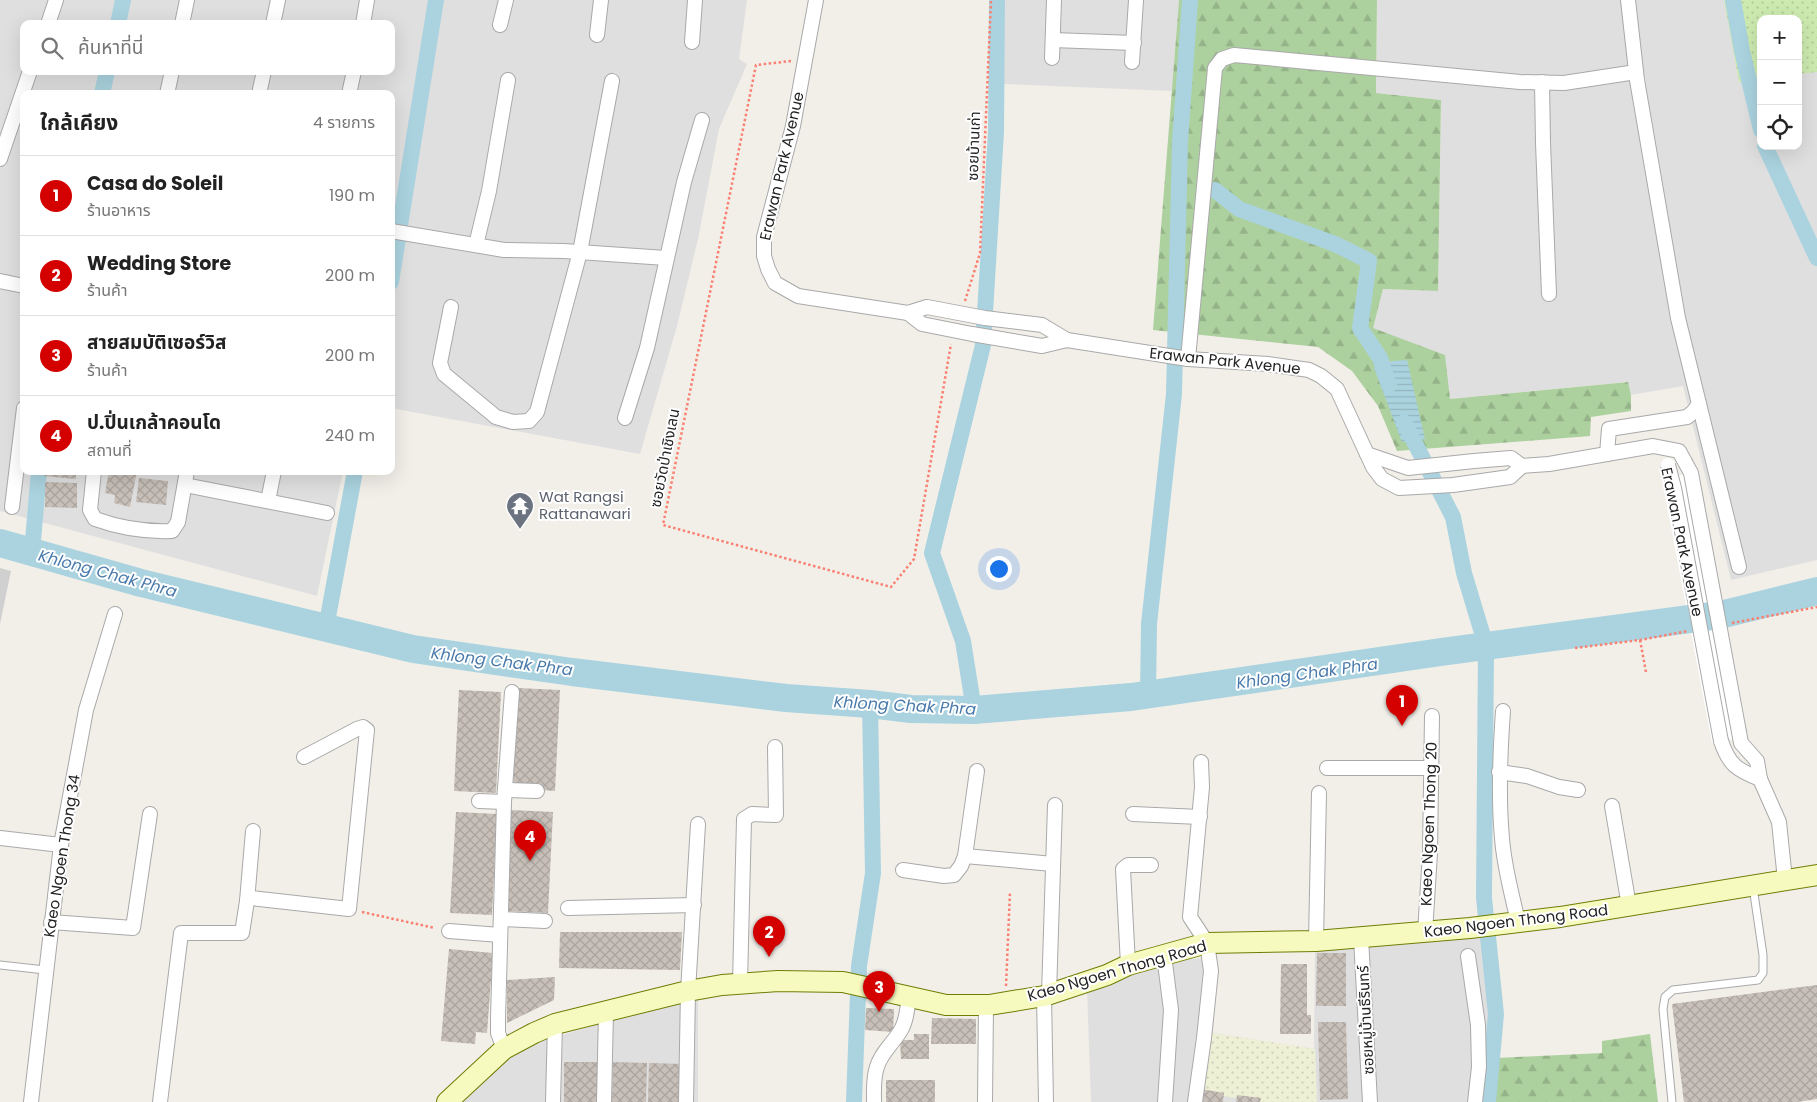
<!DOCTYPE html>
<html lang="th">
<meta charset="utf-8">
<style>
:root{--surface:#fff;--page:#f2f2f2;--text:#222;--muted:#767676;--line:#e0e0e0;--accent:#d40000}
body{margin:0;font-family:Poppins,"Noto Sans Thai",sans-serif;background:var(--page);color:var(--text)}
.controls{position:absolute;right:15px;top:15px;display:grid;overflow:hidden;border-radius:10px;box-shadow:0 5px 20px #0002}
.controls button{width:45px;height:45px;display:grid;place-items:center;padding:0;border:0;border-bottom:1px solid var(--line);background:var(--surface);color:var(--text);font:25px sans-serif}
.you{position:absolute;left:998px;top:568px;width:18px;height:18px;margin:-12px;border:4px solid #fff;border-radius:50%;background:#1a73e8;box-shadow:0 0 0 8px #1a73e833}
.badge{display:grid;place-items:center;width:32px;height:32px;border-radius:50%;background:var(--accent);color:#fff;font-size:16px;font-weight:700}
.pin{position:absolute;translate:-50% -41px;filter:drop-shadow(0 1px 2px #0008)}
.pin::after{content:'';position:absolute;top:26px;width:18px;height:15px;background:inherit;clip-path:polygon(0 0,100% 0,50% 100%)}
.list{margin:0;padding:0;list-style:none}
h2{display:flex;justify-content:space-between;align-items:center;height:65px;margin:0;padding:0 20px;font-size:21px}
h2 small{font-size:16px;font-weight:400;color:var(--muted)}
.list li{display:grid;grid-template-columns:32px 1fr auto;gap:15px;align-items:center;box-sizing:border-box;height:80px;padding:0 20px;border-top:1px solid var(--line)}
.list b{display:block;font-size:19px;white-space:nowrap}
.list p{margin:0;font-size:16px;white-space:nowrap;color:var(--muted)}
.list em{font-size:16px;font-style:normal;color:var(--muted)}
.icon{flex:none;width:28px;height:28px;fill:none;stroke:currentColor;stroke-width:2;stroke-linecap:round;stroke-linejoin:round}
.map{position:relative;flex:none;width:1817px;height:1102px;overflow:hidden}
.search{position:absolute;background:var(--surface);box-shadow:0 5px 20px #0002;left:20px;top:20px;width:375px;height:55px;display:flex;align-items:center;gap:12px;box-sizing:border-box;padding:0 18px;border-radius:10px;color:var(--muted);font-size:19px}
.panel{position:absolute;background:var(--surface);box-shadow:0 5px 20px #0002;left:20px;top:90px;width:375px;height:385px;border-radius:10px}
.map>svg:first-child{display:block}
</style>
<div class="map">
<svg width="1817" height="1102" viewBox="0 0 1817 1102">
<defs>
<pattern id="farmland-dots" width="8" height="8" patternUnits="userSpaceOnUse" patternTransform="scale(1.25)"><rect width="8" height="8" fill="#eef0d5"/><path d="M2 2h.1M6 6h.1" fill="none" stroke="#ccceb7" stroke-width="1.8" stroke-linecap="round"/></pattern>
<pattern id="grass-dots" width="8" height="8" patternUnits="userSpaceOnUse" patternTransform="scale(1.25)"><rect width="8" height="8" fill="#cdebb0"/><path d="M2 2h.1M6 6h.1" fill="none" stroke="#b0c997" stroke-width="1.8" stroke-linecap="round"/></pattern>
<pattern id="forest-firs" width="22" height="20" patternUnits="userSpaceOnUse" patternTransform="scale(1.25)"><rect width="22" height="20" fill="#add19e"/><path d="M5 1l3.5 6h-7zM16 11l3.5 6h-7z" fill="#95b388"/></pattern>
<pattern id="water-rules" width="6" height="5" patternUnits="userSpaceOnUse" patternTransform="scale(1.25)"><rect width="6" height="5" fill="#aad3df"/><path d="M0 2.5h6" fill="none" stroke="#92b5bf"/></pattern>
<pattern id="building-cross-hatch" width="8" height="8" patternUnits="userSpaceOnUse" patternTransform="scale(1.25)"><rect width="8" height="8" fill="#c7bfb8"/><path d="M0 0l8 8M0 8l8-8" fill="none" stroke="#aba49e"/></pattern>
</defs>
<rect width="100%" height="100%" fill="#f2efe9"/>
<!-- residential -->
<g fill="#e0dfdf" fill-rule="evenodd">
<path d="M0 0H747L739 59 747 64 719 129 698 239 677 326 640 454 391 408V94H24V471H343L317 596 0 511ZM24 24H391V71H24Z"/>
<path d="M1004 0H1179L1172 91 1003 84Z"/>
<path d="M1377 0H1817V560L1731 580 1683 386 1631 395 1627 382 1450 399 1372 328 1383 289 1438 291 1441 100 1376 93ZM1761 19H1798V146H1761Z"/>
<path d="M1482 936 1491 1026 1483 1102H1091L1087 989 1144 970 1187 959 1217 958 1213 1033 1314 1049 1315 949Z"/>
<path d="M698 996V1102H455L484 1075 530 1044Z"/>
</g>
<!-- religious -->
<path fill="#d0d0d0" d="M0 568 11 571 0 624Z"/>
<!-- farmland -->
<path fill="url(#farmland-dots)" d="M1212 1033 1315 1049 1317 1102H1261L1204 1093Z"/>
<!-- grass -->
<path fill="url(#grass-dots)" d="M1724 0H1817V72L1798 74V19H1761V79L1739 82Z"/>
<!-- forest -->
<g fill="url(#forest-firs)">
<path d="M1179 0H1377L1376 93 1441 100 1438 291 1383 289 1373 328 1445 355 1450 399 1628 382 1631 395V411L1591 417 1590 436 1397 451 1378 406 1352 371 1318 347 1153 330Z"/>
<path d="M1650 1034 1658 1102H1493L1497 1058 1602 1053V1041Z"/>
</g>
<!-- water -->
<path fill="url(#water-rules)" d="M1407 360 1425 439 1402 442 1374 368 1392 361Z"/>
<!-- pier -->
<path fill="#fff" d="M1698 472 1748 736 1712 743 1662 479Z"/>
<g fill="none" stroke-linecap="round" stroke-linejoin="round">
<!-- canal -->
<g stroke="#aad3df" stroke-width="16">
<path d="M1733 0 1742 51 1761 130"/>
<path d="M118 24 123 0"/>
<path d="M102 94 107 71"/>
<path d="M1765 146 1817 258"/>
<path d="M1215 190 1239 209 1335 244 1369 261 1360 328 1380 358 1389 385"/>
<path d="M391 282 436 0"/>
<path d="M1404 422 1453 517 1464 573 1486 646 1484 898 1496 1014 1488 1102"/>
<path d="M32 552 39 471"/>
<path d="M326 628 355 471"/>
<path d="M1148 695 1149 624 1174 394 1180 142 1190 0"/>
<path d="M974 710 963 641 932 553 983 345 996 132 997 0"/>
<path d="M854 1102 859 966 873 873 870 704"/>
</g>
<!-- river -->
<path stroke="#aad3df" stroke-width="28" d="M0 543 141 583 413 649 572 672 786 698 870 704 911 709 974 710 1131 697 1441 652 1720 615 1817 591"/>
</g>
<!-- building -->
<g fill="url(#building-cross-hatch)">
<path d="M44 471H76V479L44 476Z"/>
<path d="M109 471H137L130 507 114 503 115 495 105 493Z"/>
<path d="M152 471H168L167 475Z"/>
<path d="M139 478 168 481 166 505 136 502Z"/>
<path d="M45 482 77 483V508L45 507Z"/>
<path d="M518 688 560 690 555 791 513 788Z"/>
<path d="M459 690 501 692 496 793 454 791Z"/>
<path d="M511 810 553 812 548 913 506 911Z"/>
<path d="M456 812 497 814 492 915 450 913Z"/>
<path d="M560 932H682L680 970 559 968Z"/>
<path d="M449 949 493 953 487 1033 476 1032 475 1044 441 1041Z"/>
<path d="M1317 953H1346V1006H1316Z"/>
<path d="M1281 964H1307V1015H1311V1034H1280Z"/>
<path d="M555 977 554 1000 507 1023V980Z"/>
<path d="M1817 985V1099L1797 1102H1684L1672 1004Z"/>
<path d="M866 1008 894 1009 893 1032 865 1030Z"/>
<path d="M932 1018 976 1019V1044H931Z"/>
<path d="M1318 1022H1346L1348 1099 1320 1100Z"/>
<path d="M914 1034H929V1059H901L900 1040H914Z"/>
<path d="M564 1062H598L597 1102H564Z"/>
<path d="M613 1062 647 1063 646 1102H612Z"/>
<path d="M649 1063 683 1064 682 1102H648Z"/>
<rect x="886" y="1080" width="49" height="22"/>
<path d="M1201 1089 1224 1093 1223 1102H1199Z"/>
<path d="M1237 1095 1261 1098 1260 1102H1236Z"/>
</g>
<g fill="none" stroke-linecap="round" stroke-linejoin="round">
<defs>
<g id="lane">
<path d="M0 965 45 970"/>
<path d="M1672 1102 1663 1009 1665 997 1673 990 1758 980 1763 973V955L1753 887"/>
</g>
<g id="street">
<path d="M816 0 793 126 764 237V256L768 269 775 283 798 296 908 313 927 307 985 318 1042 325 1067 340 1188 359 1268 364 1309 370 1321 376 1337 389 1373 467 1382 479 1399 488 1453 485 1510 477 1522 466"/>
<path d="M1628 0 1637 80 1678 318 1739 567"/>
<path d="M48 24 56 0"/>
<path d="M182 24 187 0"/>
<path d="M273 24 278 0"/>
<path d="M363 24 367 0"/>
<path d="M500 25 506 0"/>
<path d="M597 35 601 0"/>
<path d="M1053 40 1134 43"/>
<path d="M692 42 695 0"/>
<path d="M1052 58 1054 0"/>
<path d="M1132 62 1136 0"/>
<path d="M1542 82 1543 143 1549 294"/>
<path d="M167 94 172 71"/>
<path d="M259 94 264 71"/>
<path d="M349 94 354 71"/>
<path d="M0 159 30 71"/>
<path d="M391 231 504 250 564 251 666 258"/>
<path d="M476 245 489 191 508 80"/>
<path d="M0 281 24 286"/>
<path d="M451 307 440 363 444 374 496 417 513 422 529 421 537 412 580 252 612 81"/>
<path d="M908 313 922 324 972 334 1042 346 1067 340"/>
<path d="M1188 359 1215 68 1222 59 1234 55 1520 82 1564 83 1636 72"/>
<path d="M625 418 647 348 684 182 702 120"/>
<path d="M1367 454 1408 468 1474 461 1511 458 1522 466 1549 464 1653 446 1679 451 1685 462"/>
<path d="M1607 454 1609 429 1687 417 1693 412 1699 404"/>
<path d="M94 471 90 510 95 519C120 528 146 532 172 531L178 522 187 471"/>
<path d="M185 485 327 513"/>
<path d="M268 501 274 471"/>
<path d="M12 507 24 408"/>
<path d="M1503 711C1500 753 1498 796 1502 838 1504 867 1512 894 1518 922"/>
<path d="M1739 732 1741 743 1757 761 1760 779 1779 822 1785 880"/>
<path d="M1721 741C1729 765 1737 770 1760 779"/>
<path d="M1327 768H1431"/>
<path d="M1499 772 1527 776 1559 787 1578 790"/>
<path d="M505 790 537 791"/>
<path d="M479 801 504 802"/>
<path d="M1612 806 1629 906"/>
<path d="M1133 814 1200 817"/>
<path d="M0 838 61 845"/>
<path d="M965 856 1053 864"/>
<path d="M903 870 944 876 954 875 961 866 965 856 977 771"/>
<path d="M247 901 251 898 349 909 367 730 363 727 357 729 304 757"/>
<path d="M568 908 694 905"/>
<path d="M501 919 545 921"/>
<path d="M51 922 133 928 150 814"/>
<path d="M449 931 500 935"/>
<path d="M1425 933 1430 853 1432 716"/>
<path d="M1361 938 1370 1102"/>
<path d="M1316 941 1319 793"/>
<path d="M1164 955 1171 1010 1165 1102"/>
<path d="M1468 956 1478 1025 1479 1067 1475 1102"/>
<path d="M1128 965 1123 869 1128 865H1151"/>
<path d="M740 983 744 819 752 814 776 815 775 747"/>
<path d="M1049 994 1055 805"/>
<path d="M1044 996 1046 1102"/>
<path d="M504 1049 498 1033V1018L504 802 512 692"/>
<path d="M31 1102 61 845 86 710 115 614"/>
<path d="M160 1102 181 933H242L247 901 253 831"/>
<path d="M553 1102 555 1024"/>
<path d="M604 1102 606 1012"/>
<path d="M686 1102 688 991 698 824"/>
<path d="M874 1102C874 1090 873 1078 877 1067 881 1052 895 1042 902 1028 907 1019 907 1008 909 998"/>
<path d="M985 1102 986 1005"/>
<path d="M1195 1102 1204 1038 1211 971 1207 943 1190 917 1202 787 1201 762"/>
</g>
<path id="secondary" d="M447 1102 504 1049 534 1033 555 1024 688 991 722 985 778 981 843 982 946 1005H989L1044 996 1107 975 1128 965 1207 943 1316 941 1470 928 1560 917 1817 875"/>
</defs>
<!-- lane casing -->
<use href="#lane" stroke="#a9a9a9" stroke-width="9"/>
<!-- street casing -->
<use href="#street" stroke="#a9a9a9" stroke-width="16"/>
<!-- secondary casing -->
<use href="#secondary" stroke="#707d05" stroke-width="22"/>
<!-- path -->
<g stroke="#fa8072" stroke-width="2.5" stroke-dasharray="2.5 2.5" stroke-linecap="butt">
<path d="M791 61 756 65 663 525 891 587 914 559 951 344"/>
<path d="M965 301 980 253 991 0"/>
<path d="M1732 623 1817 607"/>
<path d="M1640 640 1646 672"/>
<path d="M1575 648 1640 640 1688 631"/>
<path d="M362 912 435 928"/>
<path d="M1006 986 1010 892"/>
</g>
<!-- lane -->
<use href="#lane" stroke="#fff" stroke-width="7"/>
<!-- street -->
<use href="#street" stroke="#fff" stroke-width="14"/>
<!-- secondary -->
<use href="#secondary" stroke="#f7fabf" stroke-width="20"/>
<defs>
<g id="street-bridge">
<path d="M1685 462 1691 473 1739 732"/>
<path d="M1668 465 1674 488 1721 741"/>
</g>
</defs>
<!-- street-bridge casing -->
<use href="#street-bridge" stroke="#a9a9a9" stroke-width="16" stroke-linecap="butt"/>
<!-- street-bridge -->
<use href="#street-bridge" stroke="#fff" stroke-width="14"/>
</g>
<!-- icons -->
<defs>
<symbol id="temple-pin" viewBox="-11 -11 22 30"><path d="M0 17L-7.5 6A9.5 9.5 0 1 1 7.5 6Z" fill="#6b7280" stroke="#fff"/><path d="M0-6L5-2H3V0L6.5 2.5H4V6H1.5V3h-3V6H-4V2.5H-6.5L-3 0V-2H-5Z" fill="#fff"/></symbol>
</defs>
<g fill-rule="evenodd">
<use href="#temple-pin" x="504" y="490" width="32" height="43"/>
</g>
<g text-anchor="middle" stroke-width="4" stroke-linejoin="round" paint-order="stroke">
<!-- street labels -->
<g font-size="15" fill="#222" stroke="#fff">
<text transform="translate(974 146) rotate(-88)" y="5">ซอยบ้านเก่า</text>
<text transform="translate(782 166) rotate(-77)" y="5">Erawan Park Avenue</text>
<text transform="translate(1225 361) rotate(6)" y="5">Erawan Park Avenue</text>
<text transform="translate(665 458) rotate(-79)" y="5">ซอยวัดป่าเชิงเลน</text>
<text transform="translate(1682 542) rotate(78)" y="5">Erawan Park Avenue</text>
<text transform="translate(1429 824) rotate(-88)" y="5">Kaeo Ngoen Thong 20</text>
<text transform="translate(62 856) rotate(-81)" y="5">Kaeo Ngoen Thong 34</text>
<text transform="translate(1516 921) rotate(-7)" y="5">Kaeo Ngoen Thong Road</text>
<text transform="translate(1117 971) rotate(-16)" y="5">Kaeo Ngoen Thong Road</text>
<text transform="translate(1366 1020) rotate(-93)" y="5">ซอยหมู่บ้านธีรินทร์</text>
</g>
<!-- worship labels -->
<g font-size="15" fill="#5b616d" stroke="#fff" text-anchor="start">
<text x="539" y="502">Wat Rangsi<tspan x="539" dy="17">Rattanawari</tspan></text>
</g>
<!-- water labels -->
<g font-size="16" font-style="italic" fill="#4a7aab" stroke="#fff">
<text transform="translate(108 573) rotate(15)" y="6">Khlong Chak Phra</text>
<text transform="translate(502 661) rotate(7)" y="6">Khlong Chak Phra</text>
<text transform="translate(1307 673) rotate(-8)" y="6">Khlong Chak Phra</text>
<text transform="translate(905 705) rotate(3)" y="6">Khlong Chak Phra</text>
</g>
</g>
</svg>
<div class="controls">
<button>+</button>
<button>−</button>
<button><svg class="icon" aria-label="locate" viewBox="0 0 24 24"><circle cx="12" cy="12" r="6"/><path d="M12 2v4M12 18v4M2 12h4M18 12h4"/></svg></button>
</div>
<div class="you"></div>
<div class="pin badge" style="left:1402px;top:726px">1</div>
<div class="pin badge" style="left:769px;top:957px">2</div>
<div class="pin badge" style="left:879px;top:1012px">3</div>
<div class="pin badge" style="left:530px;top:861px">4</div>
<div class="search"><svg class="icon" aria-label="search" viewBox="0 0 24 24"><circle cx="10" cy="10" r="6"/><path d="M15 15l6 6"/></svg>ค้นหาที่นี่</div>
<section class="panel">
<h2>ใกล้เคียง<small>4 รายการ</small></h2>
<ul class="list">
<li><span class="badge">1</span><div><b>Casa do Soleil</b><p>ร้านอาหาร</p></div><em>190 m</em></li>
<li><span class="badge">2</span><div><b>Wedding Store</b><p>ร้านค้า</p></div><em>200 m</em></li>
<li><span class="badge">3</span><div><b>สายสมบัติเซอร์วิส</b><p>ร้านค้า</p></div><em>200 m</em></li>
<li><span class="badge">4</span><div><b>ป.ปิ่นเกล้าคอนโด</b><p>สถานที่</p></div><em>240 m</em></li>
</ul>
</section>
</div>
